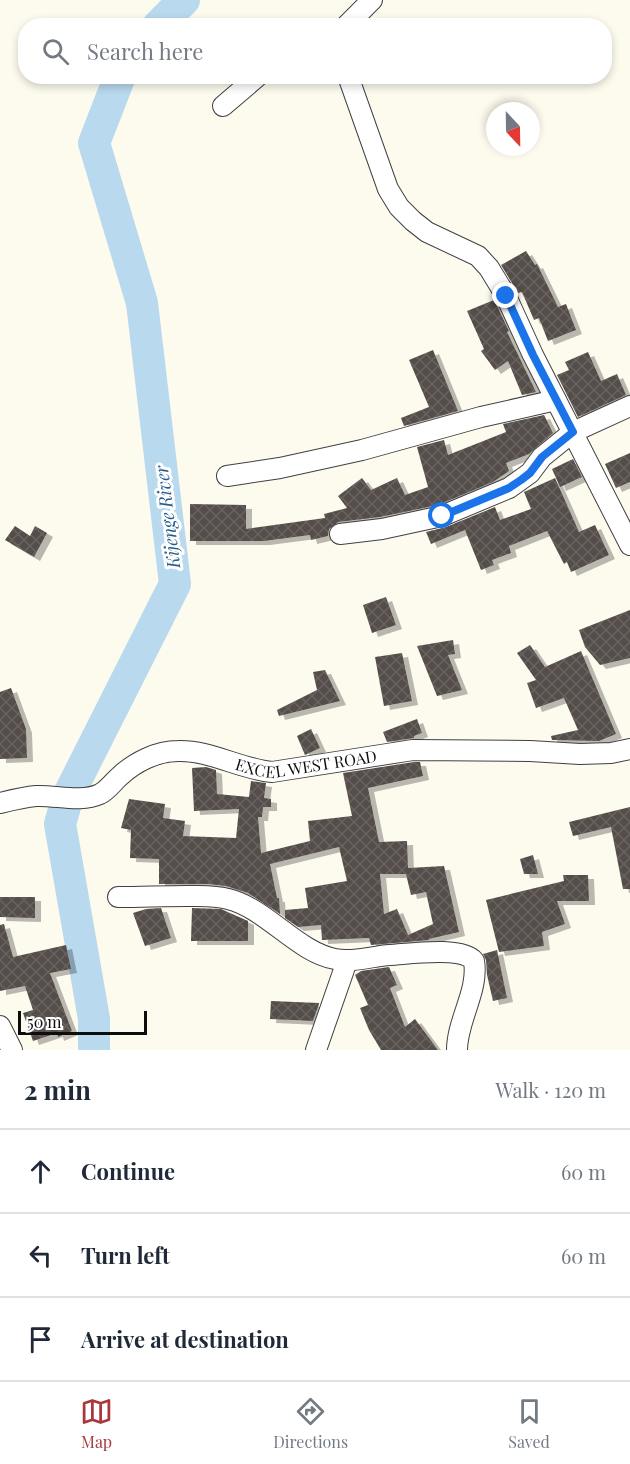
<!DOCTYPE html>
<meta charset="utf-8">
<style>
:root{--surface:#fff;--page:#f6f6f7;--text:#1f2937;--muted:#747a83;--line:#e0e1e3;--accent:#aa3739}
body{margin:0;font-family:"Playfair Display",serif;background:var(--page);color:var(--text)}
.compass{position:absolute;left:486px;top:102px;width:54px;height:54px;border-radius:50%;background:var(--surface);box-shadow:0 3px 9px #0003;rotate:158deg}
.scale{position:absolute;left:18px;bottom:15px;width:129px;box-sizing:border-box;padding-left:6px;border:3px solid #0d0d0d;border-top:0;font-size:16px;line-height:21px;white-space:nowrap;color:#0d0d0d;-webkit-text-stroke:4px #fff;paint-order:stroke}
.stop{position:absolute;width:18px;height:18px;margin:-14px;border:4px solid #1a73e8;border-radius:50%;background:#fff}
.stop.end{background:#1a73e8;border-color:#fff;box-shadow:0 2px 6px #0008}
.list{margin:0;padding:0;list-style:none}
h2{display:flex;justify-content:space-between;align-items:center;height:78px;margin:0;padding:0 24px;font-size:26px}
h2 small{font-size:20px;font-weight:400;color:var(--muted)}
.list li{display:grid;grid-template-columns:39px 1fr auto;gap:18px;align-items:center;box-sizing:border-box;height:84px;padding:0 24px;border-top:2px solid var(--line)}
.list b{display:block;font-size:22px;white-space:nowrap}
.list em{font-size:20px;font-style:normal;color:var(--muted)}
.icon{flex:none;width:33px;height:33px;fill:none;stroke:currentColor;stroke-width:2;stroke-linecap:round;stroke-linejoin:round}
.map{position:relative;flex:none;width:630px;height:1050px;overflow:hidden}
.search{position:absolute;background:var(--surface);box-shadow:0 3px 9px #0003;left:18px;right:18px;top:18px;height:66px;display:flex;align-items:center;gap:15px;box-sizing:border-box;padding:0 21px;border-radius:24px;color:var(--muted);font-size:22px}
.sheet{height:330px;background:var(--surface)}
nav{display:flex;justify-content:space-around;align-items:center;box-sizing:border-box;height:84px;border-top:2px solid var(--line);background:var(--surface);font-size:16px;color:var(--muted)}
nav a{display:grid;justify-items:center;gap:3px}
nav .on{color:var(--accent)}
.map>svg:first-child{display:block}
</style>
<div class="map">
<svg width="630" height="1050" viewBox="0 0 630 1050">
<defs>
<pattern id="building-cross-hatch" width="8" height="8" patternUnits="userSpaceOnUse" patternTransform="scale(1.5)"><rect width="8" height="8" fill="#544e4a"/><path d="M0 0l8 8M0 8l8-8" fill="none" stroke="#686360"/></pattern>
<filter id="shadow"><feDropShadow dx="6" dy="4" stdDeviation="0" flood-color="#0004"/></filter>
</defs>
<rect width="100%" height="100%" fill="#fdfaee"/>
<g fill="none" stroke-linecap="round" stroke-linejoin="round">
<!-- river -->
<g stroke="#b9d9ee" stroke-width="32">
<path d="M158 26 184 0"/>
<path d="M94 1050V1019L60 824 68 796 175 584 142 303 94 143 120 76"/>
</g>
</g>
<!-- building -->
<g fill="url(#building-cross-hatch)" fill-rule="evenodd" filter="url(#shadow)">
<path d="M526 251 535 265 537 264 558 307 566 304 576 330 548 341 539 318 534 320 522 292 518 293 501 265Z"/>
<path d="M494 300 509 331 507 332 536 392 522 395 508 361 495 370 481 351 484 349 467 311Z"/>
<path d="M433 350 458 411 404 426 401 418 429 407 409 360Z"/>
<path d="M588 352 601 381 617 374 626 395 578 417 557 375 569 370 565 362Z"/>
<path d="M544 415 553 433 529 454 506 463 509 471 493 482 438 505 380 517 338 522 329 529 328 536 311 540 310 535 264 541H190V504L246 505V529L325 518 324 514 347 508 338 496 362 478 371 490 397 478 405 495 428 487 417 447 444 440 448 455 506 432 503 424Z"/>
<path d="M630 453V482L616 488 605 464Z"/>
<path d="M573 459 582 477 560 487 552 469Z"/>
<path d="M555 478 579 532 595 525 609 555 571 572 567 562 564 564 547 531 509 546 511 553 492 560 494 565 481 570 465 530 431 544 426 532 446 527 495 507 500 520 531 509 524 492Z"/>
<path d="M15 526 30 536 35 526 47 533 34 557 5 540Z"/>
<path d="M386 597 396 625 372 633 363 605Z"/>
<path d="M630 610V658L600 665 585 647 579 630Z"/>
<path d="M453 640 455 654 448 655 462 690 437 696 417 646Z"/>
<path d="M530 645 545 667 581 651 616 734 599 741 552 740 551 736 578 730 564 698 536 708 527 683 536 680 517 653Z"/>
<path d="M402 653 412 701 384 706 375 657Z"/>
<path d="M325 670 340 701 279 716 277 710 317 690 313 672Z"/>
<path d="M11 688 26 729 27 758 0 759V692Z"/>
<path d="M417 719 422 733 414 736V738L387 742 383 732Z"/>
<path d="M311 729 320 748 305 755 297 736Z"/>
<path d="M414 762H420L423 776 368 788 379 842 407 841 408 868 444 866 459 932 429 939V940L371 945 369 938 322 940 321 925 298 927 285 918V910L308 908 305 888 347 881 339 847 270 864 277 898H279L280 914 248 893 226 886 208 884H159V859L130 858 131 830 121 828 129 799 165 804 163 818 185 821 183 836 236 838 239 809 194 811 192 768 206 767 216 770 217 794 249 797 251 781 266 783 264 798 271 799V807H263L262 817H258L261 853 310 841 308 821 352 816 343 773ZM380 874H406L411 895 426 892 433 924 408 935 397 909 384 914Z"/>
<path d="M630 807V889H623L611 827 573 836 569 822Z"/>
<path d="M533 855 538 874H524L520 859Z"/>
<path d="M563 875H588L589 901H557L565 924 542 932 544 946 499 952 486 900 564 881Z"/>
<path d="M0 897H35V918L0 917Z"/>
<path d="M161 908 171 938 145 946 133 913 146 909Z"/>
<path d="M192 908 221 909 248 921V941H191Z"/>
<path d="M4 924 13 957 66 945 71 969 50 973 72 1031 58 1037 57 1033 33 1041 23 1013 33 1010 25 986 0 991V925Z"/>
<path d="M497 950 507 998 493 1001 487 975 486 960 483 954Z"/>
<path d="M389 967 397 985 390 988 405 1027 415 1019 438 1050H381L369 1030 360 1008 368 1005 355 975 361 971Z"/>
<path d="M271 1001 319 1003V1004L313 1021 270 1019Z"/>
</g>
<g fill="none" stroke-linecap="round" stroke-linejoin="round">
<defs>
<g id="minor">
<path d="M346 26 372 0"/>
<path d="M348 76 388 189 399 207 413 221 427 232 478 256 489 268 506 296 533 355 630 545"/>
<path d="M223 106 258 76"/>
<path d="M227 476 280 468 362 450 481 417 556 400"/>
<path d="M340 534 382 529 442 516 509 488 530 473 542 457 573 432 630 406"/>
<path id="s1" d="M0 803C12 800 24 797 36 796 57 795 80 803 100 794 108 790 113 782 120 776 135 762 157 751 178 751 210 750 240 769 272 772L413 750 530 751 580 754 611 753 630 749"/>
<path d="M118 897C141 897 164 896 187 896 200 896 215 895 228 899 266 908 297 952 335 959 353 963 372 956 390 955 409 954 462 946 474 961 479 991 457 1020 457 1050"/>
<path d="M0 1026 12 1050"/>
<path d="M316 1050 347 961"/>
</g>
</defs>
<!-- minor casing -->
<use href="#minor" stroke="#404040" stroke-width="22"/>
<!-- minor -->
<use href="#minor" stroke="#fff" stroke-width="20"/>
</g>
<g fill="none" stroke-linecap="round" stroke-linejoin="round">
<!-- route -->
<path stroke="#1a73e8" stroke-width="8" d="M442 516 509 488 521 480 530 473 542 457 573 432 533 355 506 296"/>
</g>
<g text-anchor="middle" stroke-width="6" stroke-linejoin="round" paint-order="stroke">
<!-- street labels -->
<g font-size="16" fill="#0d0d0d" stroke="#fff">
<text dy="6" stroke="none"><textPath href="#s1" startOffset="324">EXCEL WEST ROAD</textPath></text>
</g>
<!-- water labels -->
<g font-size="18" font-style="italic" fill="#265d8e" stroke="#fff">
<text transform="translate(168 517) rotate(-97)" y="6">Kijenge River</text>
</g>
</g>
</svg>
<svg class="compass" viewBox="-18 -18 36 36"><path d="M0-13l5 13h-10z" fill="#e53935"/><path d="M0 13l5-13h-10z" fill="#747a83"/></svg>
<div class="scale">50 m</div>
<div class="stop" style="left:442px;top:516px"></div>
<div class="stop end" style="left:506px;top:296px"></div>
<div class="search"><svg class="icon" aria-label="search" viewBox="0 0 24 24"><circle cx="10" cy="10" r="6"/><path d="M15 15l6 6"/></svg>Search here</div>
</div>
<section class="sheet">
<h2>2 min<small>Walk · 120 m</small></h2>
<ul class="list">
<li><svg class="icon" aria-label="ahead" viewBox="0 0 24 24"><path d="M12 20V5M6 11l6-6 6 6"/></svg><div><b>Continue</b></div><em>60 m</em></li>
<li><svg class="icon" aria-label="left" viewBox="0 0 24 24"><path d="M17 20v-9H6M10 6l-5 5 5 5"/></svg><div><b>Turn left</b></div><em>60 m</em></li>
<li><svg class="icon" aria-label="arrive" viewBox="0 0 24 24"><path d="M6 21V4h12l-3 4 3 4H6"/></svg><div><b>Arrive at destination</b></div></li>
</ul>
</section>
<nav>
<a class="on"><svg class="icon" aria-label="map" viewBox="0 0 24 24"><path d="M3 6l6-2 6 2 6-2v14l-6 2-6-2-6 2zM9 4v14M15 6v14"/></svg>Map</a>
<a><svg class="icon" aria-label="directions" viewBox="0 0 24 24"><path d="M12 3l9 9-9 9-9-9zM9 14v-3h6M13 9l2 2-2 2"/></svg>Directions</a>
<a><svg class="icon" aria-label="saved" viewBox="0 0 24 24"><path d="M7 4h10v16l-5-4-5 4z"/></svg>Saved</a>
</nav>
